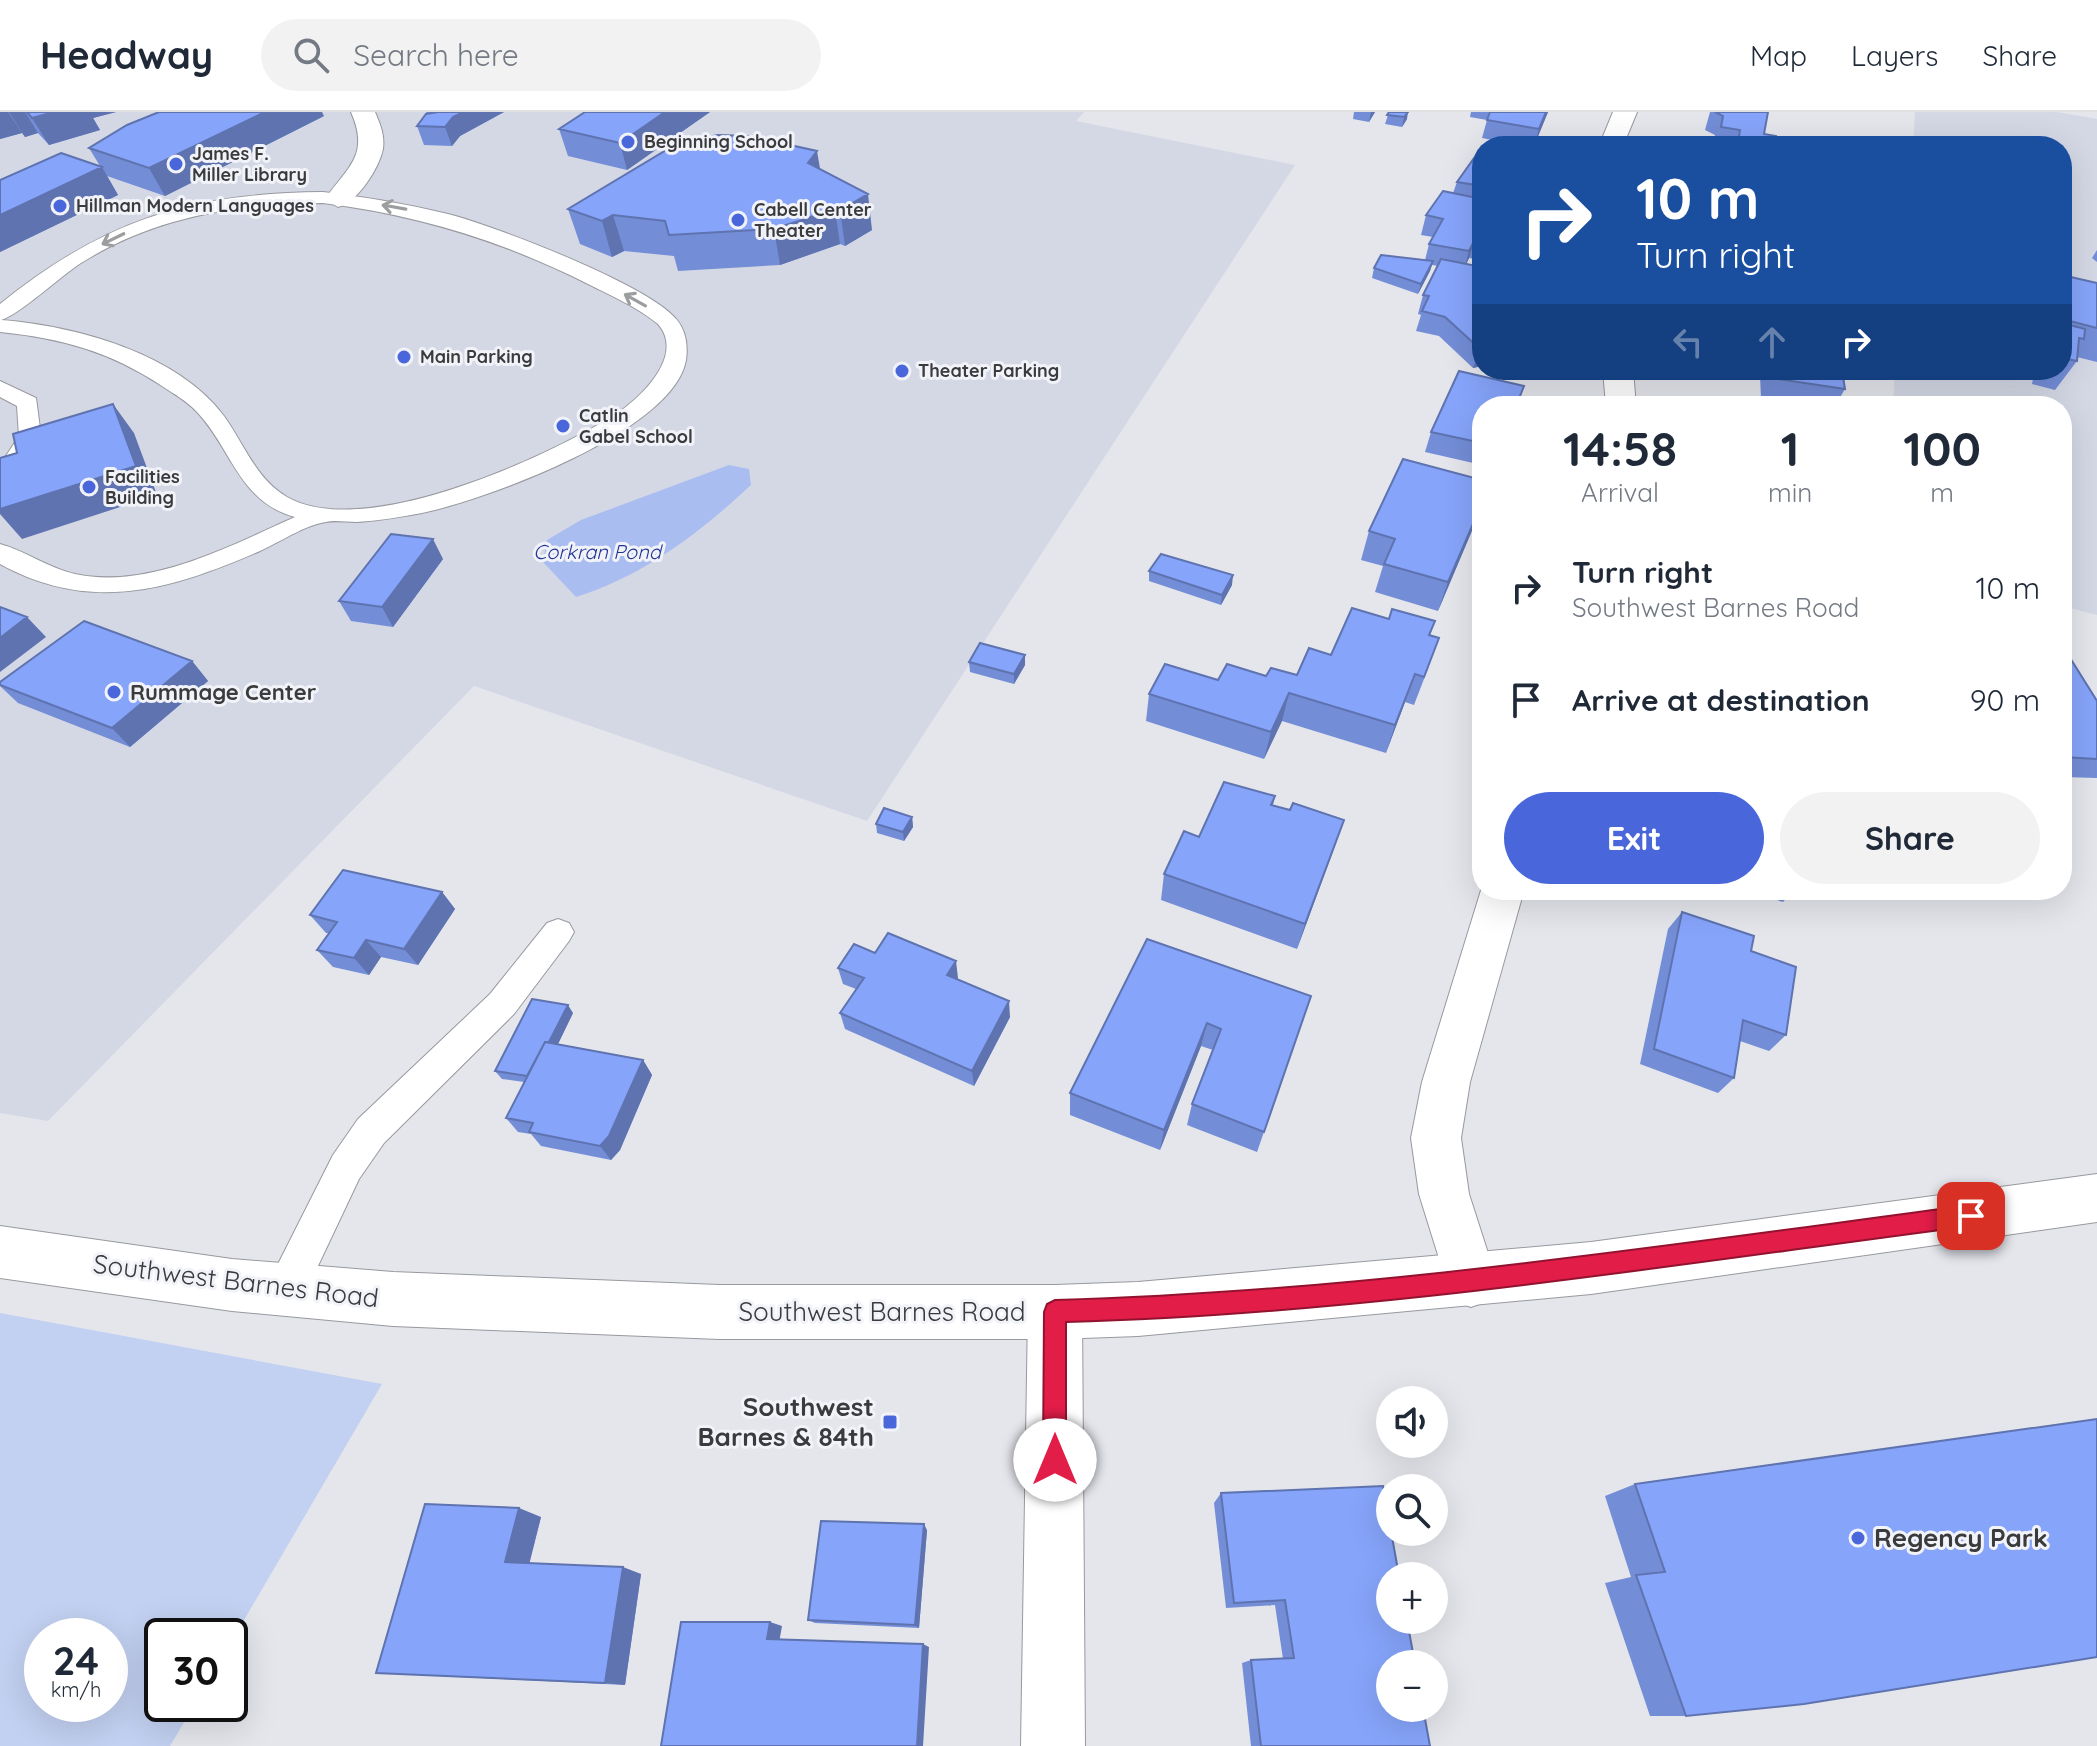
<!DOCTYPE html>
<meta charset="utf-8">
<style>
body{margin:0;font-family:Quicksand,sans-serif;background:#f2f2f3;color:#1f2937;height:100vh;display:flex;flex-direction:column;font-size:30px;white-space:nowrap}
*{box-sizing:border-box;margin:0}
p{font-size:26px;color:#747a83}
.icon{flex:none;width:44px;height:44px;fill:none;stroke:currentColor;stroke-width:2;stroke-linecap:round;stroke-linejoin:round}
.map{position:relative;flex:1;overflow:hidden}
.panel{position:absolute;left:1472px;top:284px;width:600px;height:504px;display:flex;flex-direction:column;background:#fff;border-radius:32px;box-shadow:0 8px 32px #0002}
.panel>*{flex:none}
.hud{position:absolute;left:1472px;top:24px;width:600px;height:244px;border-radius:32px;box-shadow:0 8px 32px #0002;background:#1a4fa0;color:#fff;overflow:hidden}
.controls{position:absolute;left:1376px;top:1274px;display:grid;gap:16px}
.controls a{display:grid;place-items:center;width:72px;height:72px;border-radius:50%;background:#fff;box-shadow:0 8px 32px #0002;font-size:40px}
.speed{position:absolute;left:24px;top:1506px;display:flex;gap:16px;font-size:40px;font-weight:700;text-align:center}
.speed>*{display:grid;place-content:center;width:104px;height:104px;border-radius:50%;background:#fff;box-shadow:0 8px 32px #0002;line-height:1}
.speed small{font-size:20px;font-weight:400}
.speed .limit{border:4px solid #111;border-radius:12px;background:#fff;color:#111}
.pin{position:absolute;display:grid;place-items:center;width:68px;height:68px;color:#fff;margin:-34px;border-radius:16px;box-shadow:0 4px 12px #0006}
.me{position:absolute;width:88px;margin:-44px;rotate:0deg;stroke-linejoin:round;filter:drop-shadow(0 0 6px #0008)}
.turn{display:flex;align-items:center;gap:28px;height:168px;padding:0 32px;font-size:36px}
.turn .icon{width:104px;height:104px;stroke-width:2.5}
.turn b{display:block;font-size:56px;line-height:68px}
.lanes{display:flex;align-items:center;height:76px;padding:0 32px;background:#0003;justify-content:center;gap:40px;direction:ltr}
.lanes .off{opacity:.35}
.eta{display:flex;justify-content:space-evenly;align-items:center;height:136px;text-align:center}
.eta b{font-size:48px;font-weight:700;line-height:56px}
.primary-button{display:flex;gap:16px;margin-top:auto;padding:16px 32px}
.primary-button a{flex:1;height:92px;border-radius:48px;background:#4967db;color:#fff;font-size:32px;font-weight:700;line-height:92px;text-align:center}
.primary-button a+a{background:#f2f2f3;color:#1f2937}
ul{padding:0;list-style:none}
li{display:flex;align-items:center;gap:24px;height:112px;padding:0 32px}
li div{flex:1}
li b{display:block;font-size:30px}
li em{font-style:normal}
header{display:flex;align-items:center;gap:48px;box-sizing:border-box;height:112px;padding:0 40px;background:#fff;border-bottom:2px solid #e0e1e3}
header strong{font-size:38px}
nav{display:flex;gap:44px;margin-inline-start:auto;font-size:28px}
.search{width:560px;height:72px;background:#f2f2f3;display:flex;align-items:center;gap:20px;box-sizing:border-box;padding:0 28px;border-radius:44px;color:#747a83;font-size:30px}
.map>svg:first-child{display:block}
</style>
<header>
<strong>Headway</strong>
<div class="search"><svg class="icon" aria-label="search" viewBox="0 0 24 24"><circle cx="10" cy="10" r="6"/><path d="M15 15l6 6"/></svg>Search here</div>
<nav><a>Map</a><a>Layers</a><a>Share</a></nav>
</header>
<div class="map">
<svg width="2097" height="1634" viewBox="0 0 2097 1634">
<rect width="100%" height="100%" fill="#e4e6ec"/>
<path fill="#d4d8e5" d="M0 0H1084L1076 9 1295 53 867 709 474 574 48 1009 0 1001Z
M1915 0H2057L2097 7V503L2062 494V294H1893L1895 258H2062V34H1913Z"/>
<path fill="#c2d0f1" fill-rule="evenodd" d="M0 1201 382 1272 230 1532V1524H162V1592H195L170 1634H0ZM42 1524H110V1592H42Z"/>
<path fill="#a9bdf1" d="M729 353 749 357 751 373C701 420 643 464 576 485L543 450 547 428 581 408Z"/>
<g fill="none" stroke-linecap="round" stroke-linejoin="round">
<defs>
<path id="service" d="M323 80C366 85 407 92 448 102 495 114 649 173 677 208 686 219 688 234 686 248 674 319 485 388 422 401 400 405 378 409 356 410 347 410 335 408 326 410 305 413 280 430 260 439 170 478 91 502 0 452V432C26 439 48 456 75 462 148 478 230 434 295 405 239 390 232 337 197 300 187 289 174 282 162 274 111 240 61 226 0 220V192C104 108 191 81 323 80ZM323 91C418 103 503 129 588 172 612 184 637 195 658 212 686 244 639 288 613 304 545 346 364 429 287 385 256 367 244 332 224 304 177 241 76 214 1 208 19 203 62 163 81 151 156 104 237 92 323 91Z
M0 269 36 286 41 324 8 376 0 378V353L19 324 17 294 0 285Z
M558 807 569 811 574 820 569 829 514 902 384 1031 359 1067 300 1192 286 1197 272 1192 267 1178 272 1164 333 1043 358 1007 490 882 547 811Z"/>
<path id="pedestrian" d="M351 0H375C380 12 385 23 383 37 379 56 358 90 338 95L325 87C348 55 370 43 351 0Z"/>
<path id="minor" d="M1613 0H1637L1623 34H1599Z
M1603 258H1633L1636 294H1606Z
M1482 775V778H1524L1470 970 1461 1026 1469 1082 1497 1169 1490 1188 1471 1195 1452 1188 1419 1082 1411 1026 1422 970Z
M1055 1173 1074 1181 1082 1200 1085 1634H1021L1028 1200 1036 1181Z"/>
<path id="primary" d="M2097 1062V1110L1591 1182 1138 1224 1055 1227H719L393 1214 232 1199 0 1166V1114L232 1147 393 1160 719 1173H1055L1138 1170 1591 1130Z"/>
</defs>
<use href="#service" stroke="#97999e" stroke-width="2"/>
<use href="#pedestrian" stroke="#97999e" stroke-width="2"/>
<use href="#minor" stroke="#97999e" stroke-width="2"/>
<use href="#primary" stroke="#97999e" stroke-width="2"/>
<use href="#service" fill="#fff" fill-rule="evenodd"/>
<use href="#pedestrian" fill="#fff" fill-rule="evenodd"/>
<use href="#minor" fill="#fff" fill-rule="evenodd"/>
<use href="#primary" fill="#fff" fill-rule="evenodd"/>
</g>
<path fill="#738dd7" d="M0 0H116L93 6 100 18 49 33 38 21 25 25 22 21 0 27Z
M426 0H504L460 24 452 34 424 33 417 14 427 2Z
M710 0 627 58 568 44 559 17Z
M1354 0H1375L1369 10 1353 7Z
M1389 0 1407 7 1402 15 1385 12Z
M1471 0H1548L1534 34H1523L1482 26 1487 8 1470 5Z
M1710 0H1768L1764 22 1774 34H1713L1715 23 1705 18Z
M324 4 165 84 107 64 118 83 0 140V68L100 54 89 36Z
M1482 42V142L1479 148 1469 146 1466 152 1482 254 1473 256 1439 224 1416 219 1421 203 1418 202 1423 183 1438 154 1432 153 1430 159 1418 182 1372 166 1374 156 1425 148 1429 132 1433 125 1421 123 1426 103 1453 81 1457 70 1479 47Z
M820 58 872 118 845 134 840 132 780 153 678 159 674 144 624 139 612 145 580 132 568 97Z
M2097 138V150L2092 146Z
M2062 163 2097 171V250L2077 245V249L2055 278 2032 272 2034 262 2019 258H2062Z
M1754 258H1842L1845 277 1835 294H1812L1761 286 1760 264 1755 263Z
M1482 294V353L1425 340 1431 320Z
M1482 368V395L1438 499 1375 480 1383 454 1361 448 1369 419Z
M443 447 393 515 351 509 339 489Z
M1149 459 1232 473 1221 493 1149 469Z
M1389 507 1435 509 1430 523 1429 554 1414 593 1405 590 1386 641 1282 609 1264 647 1146 609 1149 582 1218 568 1266 564 1297 563Z
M2062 533 2097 589V666L2062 665Z
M1025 543V553L1014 572 970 560 969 550Z
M192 549 208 569 130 635 18 591 0 574V570Z
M1275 684 1273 694 1290 698 1344 708 1297 837 1161 788 1164 762 1199 725Z
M912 705 913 715 904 729 877 721 876 712Z
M1746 778H1794L1783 790Z
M442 780 455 797 418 853 381 845 369 863 333 855 317 838 329 821H326L310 803Z
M1682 800 1751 839 1786 923 1769 939 1740 929 1734 966 1718 981 1640 952 1668 817Z
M1147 827 1311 884 1257 1040 1187 1013 1192 992 1213 938 1201 934 1160 1038 1070 1003V981Z
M875 841 958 866 957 867 1010 905 974 974 845 917 840 901 856 877 843 872 838 856Z
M573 901 558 932 643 948 652 963 620 1038 611 1048 541 1034 531 1022 518 1020 506 1006 524 970 502 967 495 959Z
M2097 1307 1686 1604H1650L1605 1471 1631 1465 1605 1384 1635 1372Z
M1221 1381 1430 1634H1251L1242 1551 1251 1548 1283 1547 1275 1493 1226 1496 1214 1391Z
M541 1405 529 1451 641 1462 625 1573 376 1561Z
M927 1418 919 1516 815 1511 808 1508Z"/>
<path fill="#5e73af" d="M0 0H8L22 21 0 27Z
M9 0H25L38 21 25 25Z
M54 0H116L93 6 100 18 49 33 32 6Z
M265 0H322L324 4 165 84 149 56Z
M463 0H504L460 24 452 34 445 15 453 5Z
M665 0H710L627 58 620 31Z
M1371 0H1375L1369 10Z
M1408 0 1407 7 1402 15 1404 5Z
M1546 0H1548L1534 34 1539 17Z
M817 39 823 74 808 51Z
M102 55 118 83 0 140V103Z
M868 82 872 118 845 134 840 98Z
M835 97 840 132 780 153 774 117Z
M613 103 624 139 612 145 602 109Z
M1475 127 1469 146 1464 158 1469 139Z
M1433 149 1430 159 1418 182 1421 172Z
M1482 236V254L1473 256 1480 237Z
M113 292 134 321 157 383 22 427 0 402V397Z
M1482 391V395L1438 499 1448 470Z
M433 427 443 447 393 515 382 495Z
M1233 463 1232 473 1221 493 1222 483Z
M27 505 46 525 0 560V526Z
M1025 543V553L1014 572V562Z
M192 549 208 569 130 635 112 616Z
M1415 562 1405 590 1386 641 1395 613Z
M1289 581 1282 609 1264 647 1271 620Z
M912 705 913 715 904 729 903 720Z
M1344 708 1335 734 1297 837 1305 812Z
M442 780 455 797 418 853 404 837Z
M366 828 381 845 369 863 354 846Z
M956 849 958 866 949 879 947 863Z
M1009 889 1010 905 974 974 972 959Z
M568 893 573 901 538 973 532 965Z
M1207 911 1201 934 1160 1038 1164 1018Z
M643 948 652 963 620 1038 611 1048 600 1034Z
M519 1396 541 1405 528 1457 505 1450Z
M924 1412 927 1418 919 1516 915 1513Z
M623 1455 641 1462 625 1573 605 1571Z
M770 1510 782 1514 779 1531 767 1527Z
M923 1532 929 1535 923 1634H917Z"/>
<path fill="#86a4fa" stroke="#5e73af" stroke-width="2" d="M27 0H54L32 6Z
M159 0H265L149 56 89 36 127 13Z
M438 0H463L453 5 445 15 417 14 426 2Z
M585 0H665L620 31 559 17Z
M1389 0H1408L1404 5 1387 3Z
M1490 0H1546L1539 17 1487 8Z
M1715 0H1768L1764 22 1776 24 1774 34H1757L1738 31 1740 18 1721 15 1723 4Z
M718 23 749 24 817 39 808 51 868 82 840 98 835 97 774 117 669 123 665 109 613 103 602 109 568 97 678 31Z
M61 41 102 55 0 103V68Z
M1482 42V74L1457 70 1474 46 1479 47Z
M1443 79 1482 87V128L1475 127 1469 139 1429 132 1443 107 1426 103Z
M1381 143 1433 149 1421 172 1374 156Z
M1441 147 1482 155V191L1480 196 1482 198V236L1480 237 1445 205 1422 199 1429 184 1423 183Z
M2062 163 2097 171V216L2062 207Z
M2062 211 2085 217 2084 227 2079 226 2077 249 2062 246Z
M1772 258H1842L1845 277 1772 266Z
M1459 259 1524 274 1516 294H1482V331L1431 320Z
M113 292 136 354 0 397V346L17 341 13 322Z
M1403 347 1482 368V391L1448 470 1384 452 1395 427 1369 419Z
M391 422 433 427 382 495 339 489Z
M1161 442 1233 463 1222 483 1149 459Z
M0 495 27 505 0 526Z
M1352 496 1389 507 1392 497 1435 509 1429 523 1439 526 1424 565 1415 562 1395 613 1289 581 1271 620 1149 582 1165 552 1218 568 1227 552 1266 564 1271 556 1297 563 1309 536 1331 543Z
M84 509 192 549 112 616 0 573V570Z
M980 531 1025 543 1014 562 969 550Z
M2062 533 2097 589V647L2062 645Z
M1224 670 1275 684 1271 693 1290 698 1293 691 1344 708 1305 812 1164 762 1184 719 1199 725Z
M884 696 912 705 903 720 876 712Z
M343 758 442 780 404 837 366 828 354 846 317 838 337 810 310 803Z
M1682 800 1754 824 1751 839 1796 855 1786 923 1743 908 1734 966 1654 937Z
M888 821 956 849 947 863 1009 889 972 959 840 901 864 866 838 856 854 832 875 841Z
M1147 827 1311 884 1264 1020 1192 992 1221 917 1207 911 1164 1018 1070 981Z
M532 887 568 893 549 930H545L527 964 495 959Z
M545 930 643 948 609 1024 600 1034 529 1020 533 1011 506 1006Z
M2097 1307V1545L1804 1592 1686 1604 1636 1463 1665 1460 1635 1372Z
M1383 1374 1399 1464H1390V1508H1407L1415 1552H1390V1596H1423L1430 1634H1261L1251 1548 1294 1546 1285 1488 1234 1491 1221 1381Z
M425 1392 519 1396 505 1450 623 1455 605 1571 376 1561Z
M821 1409 924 1412 915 1513 808 1508Z
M681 1510H770L767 1527 923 1532 917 1634H661Z"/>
<defs><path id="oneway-shaft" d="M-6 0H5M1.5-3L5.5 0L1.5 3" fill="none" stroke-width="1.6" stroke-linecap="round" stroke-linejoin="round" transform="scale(2)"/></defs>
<g stroke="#9c9d9e">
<use href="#oneway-shaft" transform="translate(394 95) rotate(-170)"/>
<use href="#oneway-shaft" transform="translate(113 127) rotate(154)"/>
<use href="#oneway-shaft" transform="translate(635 188) rotate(-151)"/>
</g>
<path fill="#e11d48" stroke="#92132f" stroke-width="2" d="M1971 1093 1978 1096 1981 1104 1978 1111 1971 1114C1670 1153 1369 1202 1066 1210V1348L1063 1356 1055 1360 1046 1356 1043 1348 1044 1200 1047 1192 1055 1188C1362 1180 1667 1133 1971 1093Z"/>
<g fill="#4967db" stroke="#f1f3f9" stroke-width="3">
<circle cx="628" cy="30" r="8"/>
<circle cx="176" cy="52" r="8"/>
<circle cx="60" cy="94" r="8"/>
<circle cx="738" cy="108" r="8"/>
<circle cx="404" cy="245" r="8"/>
<circle cx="902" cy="259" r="8"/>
<circle cx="563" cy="314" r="8"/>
<circle cx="89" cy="375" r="8"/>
<circle cx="114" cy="580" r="8"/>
<rect x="882" y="1302" width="16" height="16" rx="4"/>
<circle cx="1858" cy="1426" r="8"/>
</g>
<g text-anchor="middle" stroke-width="6" stroke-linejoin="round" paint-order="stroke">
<g font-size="18" font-weight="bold" fill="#3a3b3d" stroke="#f1f3f9" text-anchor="start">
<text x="644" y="36">Beginning School</text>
<text x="192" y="48">James F.<tspan x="192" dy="21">Miller Library</tspan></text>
<text x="76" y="100">Hillman Modern Languages</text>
<text x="754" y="104">Cabell Center<tspan x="754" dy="21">Theater</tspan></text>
<text x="420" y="251">Main Parking</text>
<text x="918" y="265">Theater Parking</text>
<text x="579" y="310">Catlin<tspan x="579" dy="21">Gabel School</tspan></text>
<text x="105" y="371">Facilities<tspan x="105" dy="21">Building</tspan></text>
</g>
<g font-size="20" font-style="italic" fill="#233798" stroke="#f1f3f9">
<text x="597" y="447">Corkran Pond</text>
</g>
<g font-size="22" font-weight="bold" fill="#3a3b3d" stroke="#f1f3f9" text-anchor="start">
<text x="130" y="588">Rummage Center</text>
</g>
<g font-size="26" fill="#3a3b3d" stroke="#f1f3f9">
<text transform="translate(236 1169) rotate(7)" y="9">Southwest Barnes Road</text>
<text x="882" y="1209">Southwest Barnes Road</text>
</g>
<g font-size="26" font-weight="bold" fill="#3a3b3d" stroke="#f1f3f9" text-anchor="end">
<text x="874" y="1304">Southwest<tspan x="874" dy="30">Barnes &amp; 84th</tspan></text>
<text x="1874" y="1435" text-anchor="start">Regency Park</text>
</g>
</g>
</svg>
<div class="controls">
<a><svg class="icon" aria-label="sound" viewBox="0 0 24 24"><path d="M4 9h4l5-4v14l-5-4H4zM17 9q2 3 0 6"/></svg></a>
<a><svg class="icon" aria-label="search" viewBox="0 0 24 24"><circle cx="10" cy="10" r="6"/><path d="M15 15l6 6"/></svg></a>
<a>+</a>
<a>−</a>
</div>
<div class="speed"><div>24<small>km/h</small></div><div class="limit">30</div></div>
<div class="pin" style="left:1971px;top:1104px;background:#d93025"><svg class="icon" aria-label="arrive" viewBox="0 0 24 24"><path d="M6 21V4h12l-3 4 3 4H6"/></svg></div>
<svg class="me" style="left:1055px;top:1348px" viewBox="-20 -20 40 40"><circle r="19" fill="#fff"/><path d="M0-13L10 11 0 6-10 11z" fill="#e11d48"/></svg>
<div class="hud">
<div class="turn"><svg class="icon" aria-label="right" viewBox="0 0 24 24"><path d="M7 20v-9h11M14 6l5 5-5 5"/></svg><div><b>10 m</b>Turn right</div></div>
<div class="lanes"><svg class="icon off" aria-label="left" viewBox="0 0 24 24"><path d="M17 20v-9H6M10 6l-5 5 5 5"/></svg><svg class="icon off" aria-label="ahead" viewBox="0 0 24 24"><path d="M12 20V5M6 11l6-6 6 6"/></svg><svg class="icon" aria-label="right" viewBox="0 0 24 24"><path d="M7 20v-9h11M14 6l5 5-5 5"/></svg></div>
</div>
<section class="panel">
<div class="eta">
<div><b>14:58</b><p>Arrival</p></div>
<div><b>1</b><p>min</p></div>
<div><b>100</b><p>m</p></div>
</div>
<ul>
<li><svg class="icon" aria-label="right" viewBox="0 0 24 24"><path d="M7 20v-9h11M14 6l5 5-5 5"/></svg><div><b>Turn right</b><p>Southwest Barnes Road</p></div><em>10 m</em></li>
<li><svg class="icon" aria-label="arrive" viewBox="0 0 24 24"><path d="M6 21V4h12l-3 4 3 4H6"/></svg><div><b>Arrive at destination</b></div><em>90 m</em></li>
</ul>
<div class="primary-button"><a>Exit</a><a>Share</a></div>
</section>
</div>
